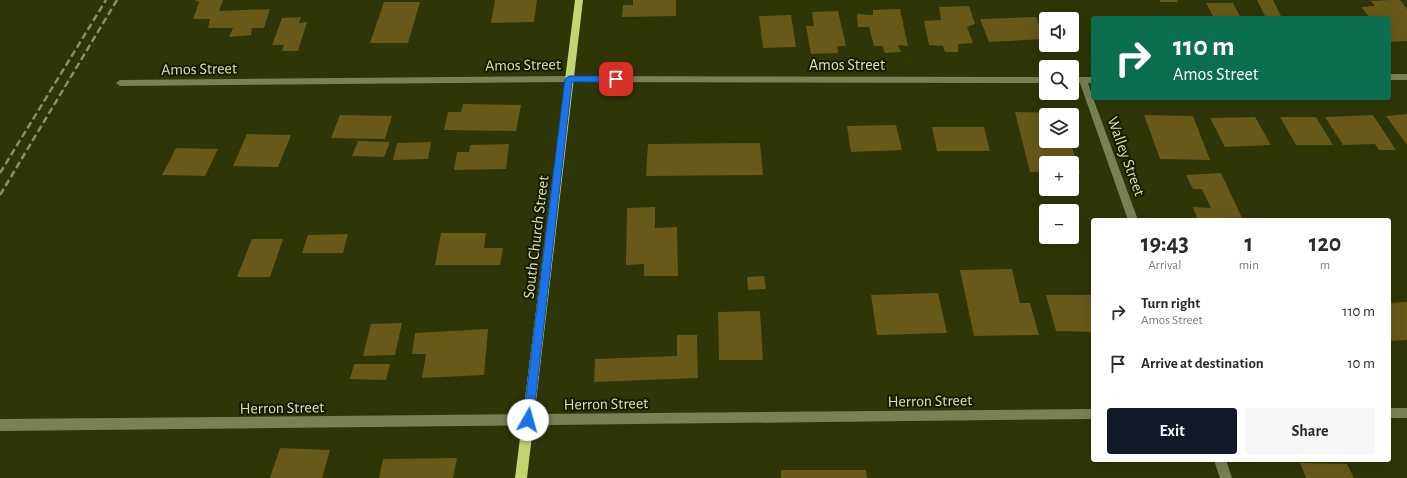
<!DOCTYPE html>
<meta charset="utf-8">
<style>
body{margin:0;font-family:"Alegreya Sans",sans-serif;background:#f7f7f7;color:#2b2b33;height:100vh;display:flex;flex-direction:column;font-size:15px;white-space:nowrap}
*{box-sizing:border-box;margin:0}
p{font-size:13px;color:#7c7c81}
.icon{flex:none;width:22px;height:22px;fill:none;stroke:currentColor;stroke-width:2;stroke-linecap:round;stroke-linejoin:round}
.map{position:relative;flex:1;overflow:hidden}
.side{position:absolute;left:1091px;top:218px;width:300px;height:244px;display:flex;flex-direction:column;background:#fff;border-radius:4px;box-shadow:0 4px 16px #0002}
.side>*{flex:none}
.guide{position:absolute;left:1091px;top:16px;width:300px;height:84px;border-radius:4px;box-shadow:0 4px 16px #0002;background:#0b6e4f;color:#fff;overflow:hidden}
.controls{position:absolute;left:1039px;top:12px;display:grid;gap:8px}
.controls a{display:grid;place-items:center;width:40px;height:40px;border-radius:4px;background:#fff;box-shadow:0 4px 16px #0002;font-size:20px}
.pin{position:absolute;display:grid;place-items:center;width:34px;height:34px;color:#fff;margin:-17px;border-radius:8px;box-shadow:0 2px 6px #0006}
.me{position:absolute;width:44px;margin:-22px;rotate:7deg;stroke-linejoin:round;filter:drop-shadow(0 0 3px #0008)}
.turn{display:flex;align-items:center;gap:14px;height:84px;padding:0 16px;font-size:18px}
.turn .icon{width:52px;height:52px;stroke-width:2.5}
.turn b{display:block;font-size:28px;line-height:34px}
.eta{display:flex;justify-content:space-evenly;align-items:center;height:68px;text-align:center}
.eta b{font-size:24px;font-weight:600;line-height:28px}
.cta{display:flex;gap:8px;margin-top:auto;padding:8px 16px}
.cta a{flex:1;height:46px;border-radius:4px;background:#111827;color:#fff;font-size:16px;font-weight:600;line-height:46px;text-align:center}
.cta a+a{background:#f7f7f7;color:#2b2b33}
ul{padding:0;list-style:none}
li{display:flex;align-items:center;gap:12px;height:52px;padding:0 16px}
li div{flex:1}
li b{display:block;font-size:15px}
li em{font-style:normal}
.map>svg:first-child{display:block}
</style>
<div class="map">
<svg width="1407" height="478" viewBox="0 0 1407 478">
<rect width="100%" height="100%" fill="#2e3506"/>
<path fill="#675918" d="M195 0H223L219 11 270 9 264 28H252L251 35 229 37 233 28H208L210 19H193L199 2Z
M495 0H537L534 22 491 23Z
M633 0H676V16L622 17 623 5H633Z
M1159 0H1177L1178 2H1161Z
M1257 0H1273L1281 16H1265Z
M1390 0H1400L1407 9V41L1389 42V18H1370L1361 7 1375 6 1371 1Z
M384 2H420L408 43H370Z
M1206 3H1233L1240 16H1251L1252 18H1214Z
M969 6 975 24 967 27 973 43 958 44V52H945L943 46 929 45 924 21 941 20 939 7Z
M900 9 908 46 898 45 901 52 885 53 882 46H874L869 27H858L857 14 873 15V10Z
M838 11 846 46H837L838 53 811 54 806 26H814L812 12Z
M791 15 796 47 763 48 759 16Z
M1164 16 1165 18H1139V17Z
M301 17 299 23 307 22 298 51H282L284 45H272L282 18Z
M1036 17 1045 39 989 42 980 19Z
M463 104 521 105 516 131 444 130 448 112H461Z
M1015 112 1062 113V115H1046V141H1070L1080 173H1072V163H1046V172H1030Z
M1407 114V145L1386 116Z
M340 115 392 116 385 139 331 138Z
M1144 115 1193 116 1210 160 1160 159Z
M1373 115 1396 150H1379L1375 144 1343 145 1325 117Z
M1255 117 1271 145 1225 147 1210 118Z
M1280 117H1316L1333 145H1296Z
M896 125 902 150 851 152 847 126Z
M932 127H984L990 151H937Z
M247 134 291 135 278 167 233 166Z
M358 141 390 142 384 157 352 156Z
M431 142 428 159 393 160 397 143Z
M760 143 763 175 646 176 648 144Z
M509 144 506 169 454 170 457 152H469L470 145Z
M176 148 218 149 205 176 162 175Z
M1221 173 1242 218H1197L1193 207 1211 208 1202 189H1193L1186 175Z
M655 207V228L677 227 678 276H644V264L626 265 627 208Z
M441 233H486L484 248H503L500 265H435Z
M348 234 343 253H302L308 235Z
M252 239H283L270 277H237Z
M1012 269 1020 303H1030L1039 335 974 336 960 270Z
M764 276 766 289 748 290 747 277Z
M938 293 947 333 877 335 871 295Z
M1046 295H1093V332L1056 331Z
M1407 302V340L1389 341V303Z
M760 311 763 360H719L718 312Z
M402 323 395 355 363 356 371 324Z
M488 329 484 375 422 378 426 354H412L415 333Z
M677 335H697L698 378 594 382 595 359 677 356Z
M354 364H390L386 380 350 379Z
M280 448 330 450 322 478H270Z
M457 458 453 478H379L383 459Z
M1300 463 1347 464 1354 478H1306Z
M781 470H866L867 478H781Z"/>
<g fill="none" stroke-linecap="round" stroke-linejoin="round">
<path fill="#7a8255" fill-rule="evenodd" d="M1389 74H1407V80H1389Z
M569 76 1046 77V83L569 82 120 86 116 83 120 80Z
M1072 77H1093V83H1088L1093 98 1138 220H1128L1080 83H1072Z
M1389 408H1407V418H1389Z
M1093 409V419L0 431V419Z
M1214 460H1226L1232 478H1220Z"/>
<path fill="#c3d473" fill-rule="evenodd" d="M575 0H583L527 478H515Z"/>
<path stroke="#889064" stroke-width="2.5" stroke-dasharray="7 3.5" stroke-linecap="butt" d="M0 173 106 0
M0 195 117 0"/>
</g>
<path fill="#1a73e8" stroke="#114b97" d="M569 76H616L620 79 616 82H572L533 420 532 424 528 425 524 424 523 420 565 79Z"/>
<g text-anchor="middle" stroke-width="4" stroke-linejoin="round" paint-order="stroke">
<g font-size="16" fill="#d7e0b7" stroke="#171b00">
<text transform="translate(523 64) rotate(-1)" y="6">Amos Street</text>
<text x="847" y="70">Amos Street</text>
<text transform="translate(199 68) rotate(-1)" y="6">Amos Street</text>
<text transform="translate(1127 156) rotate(70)" y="6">Walley Street</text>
<text transform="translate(535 237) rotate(-83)" y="6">South Church Street</text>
<text transform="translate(930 400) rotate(-1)" y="6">Herron Street</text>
<text transform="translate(606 403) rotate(-1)" y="6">Herron Street</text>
<text transform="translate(282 407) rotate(-1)" y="6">Herron Street</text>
</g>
</g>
</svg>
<div class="controls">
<a><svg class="icon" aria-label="sound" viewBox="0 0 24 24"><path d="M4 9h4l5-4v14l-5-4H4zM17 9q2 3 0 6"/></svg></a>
<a><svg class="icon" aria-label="search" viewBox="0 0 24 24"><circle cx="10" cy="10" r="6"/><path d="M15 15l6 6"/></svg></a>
<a><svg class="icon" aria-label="layers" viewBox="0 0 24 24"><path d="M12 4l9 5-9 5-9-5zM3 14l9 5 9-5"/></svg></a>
<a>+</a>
<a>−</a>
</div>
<div class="pin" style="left:616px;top:79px;background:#d93025"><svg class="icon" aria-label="arrive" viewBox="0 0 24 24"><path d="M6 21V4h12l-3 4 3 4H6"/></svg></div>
<svg class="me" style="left:528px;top:420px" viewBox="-20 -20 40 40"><circle r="19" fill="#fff"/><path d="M0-13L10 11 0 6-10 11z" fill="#1a73e8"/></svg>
<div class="guide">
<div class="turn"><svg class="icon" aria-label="right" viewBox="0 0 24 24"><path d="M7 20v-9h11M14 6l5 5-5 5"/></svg><div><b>110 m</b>Amos Street</div></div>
</div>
<section class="side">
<div class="eta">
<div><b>19:43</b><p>Arrival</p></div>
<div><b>1</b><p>min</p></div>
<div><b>120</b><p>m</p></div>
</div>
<ul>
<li><svg class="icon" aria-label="right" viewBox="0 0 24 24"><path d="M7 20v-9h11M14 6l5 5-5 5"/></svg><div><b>Turn right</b><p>Amos Street</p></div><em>110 m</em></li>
<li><svg class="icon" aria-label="arrive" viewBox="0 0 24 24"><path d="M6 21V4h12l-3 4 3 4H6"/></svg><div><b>Arrive at destination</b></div><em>10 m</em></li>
</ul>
<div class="cta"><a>Exit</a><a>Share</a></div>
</section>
</div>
